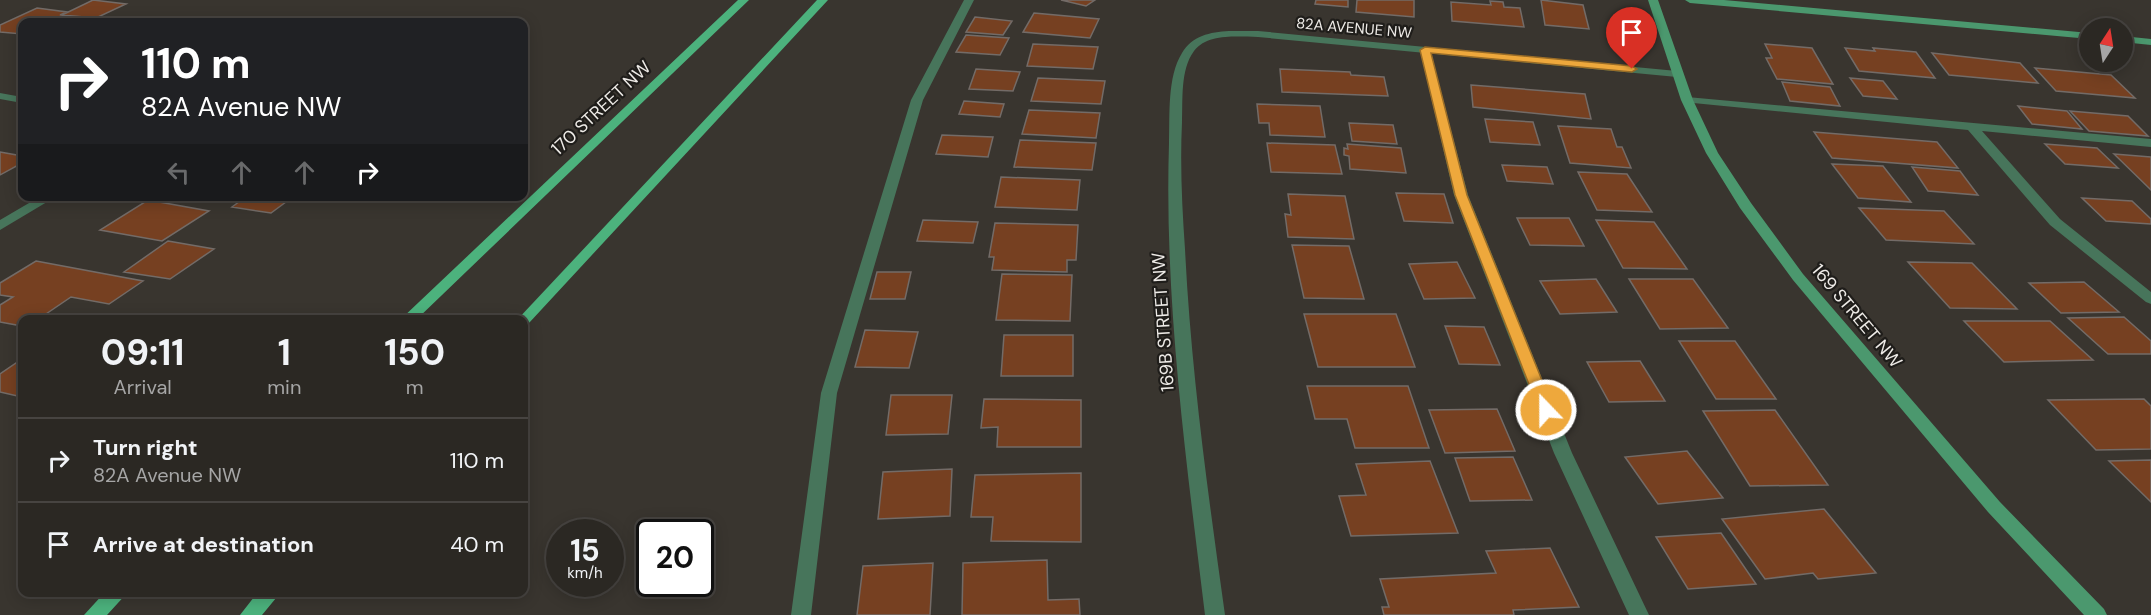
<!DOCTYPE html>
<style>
body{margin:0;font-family:"DM Sans",sans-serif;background:#33302b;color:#f1f3f6;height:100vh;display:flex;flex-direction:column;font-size:22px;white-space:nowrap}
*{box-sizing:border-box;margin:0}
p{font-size:20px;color:#a6a6a6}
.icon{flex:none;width:33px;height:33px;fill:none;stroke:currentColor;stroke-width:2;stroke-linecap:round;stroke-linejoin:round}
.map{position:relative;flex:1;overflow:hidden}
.side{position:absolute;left:18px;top:315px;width:510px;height:282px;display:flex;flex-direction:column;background:#2b2823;border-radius:12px;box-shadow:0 3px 15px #0003,0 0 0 2px #474441}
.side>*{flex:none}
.guide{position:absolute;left:18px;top:18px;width:510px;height:183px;border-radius:12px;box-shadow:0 3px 15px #0003,0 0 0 2px #474441;background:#202124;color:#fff;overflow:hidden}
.needle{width:39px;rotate:12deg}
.tools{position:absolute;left:2079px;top:18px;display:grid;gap:12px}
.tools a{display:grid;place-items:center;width:54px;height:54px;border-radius:50%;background:#2b2823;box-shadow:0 3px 15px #0003,0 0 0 2px #474441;font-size:30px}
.speed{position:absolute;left:546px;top:519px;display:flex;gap:12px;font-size:30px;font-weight:700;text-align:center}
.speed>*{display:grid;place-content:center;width:78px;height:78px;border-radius:50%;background:#2b2823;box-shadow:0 3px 15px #0003,0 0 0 2px #474441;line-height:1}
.speed small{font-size:15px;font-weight:400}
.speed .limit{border:3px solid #111;border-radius:9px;background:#fff;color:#111}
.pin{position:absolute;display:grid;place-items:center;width:51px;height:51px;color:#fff;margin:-62px -26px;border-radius:50% 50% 50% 0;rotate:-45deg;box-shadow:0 0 6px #0007}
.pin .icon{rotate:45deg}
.me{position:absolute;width:66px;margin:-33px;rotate:338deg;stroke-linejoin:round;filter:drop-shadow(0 0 4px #0008)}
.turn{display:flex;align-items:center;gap:21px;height:126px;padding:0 24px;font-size:27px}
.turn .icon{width:78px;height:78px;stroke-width:2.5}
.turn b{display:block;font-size:42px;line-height:51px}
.lanes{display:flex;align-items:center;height:57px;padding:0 24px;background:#0003;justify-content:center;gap:30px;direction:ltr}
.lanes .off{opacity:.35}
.eta{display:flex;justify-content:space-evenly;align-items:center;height:102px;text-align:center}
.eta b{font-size:36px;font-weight:700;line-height:42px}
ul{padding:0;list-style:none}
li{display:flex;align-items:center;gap:18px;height:84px;padding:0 24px;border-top:2px solid #474441}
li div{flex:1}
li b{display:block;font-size:22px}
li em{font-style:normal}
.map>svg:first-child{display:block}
</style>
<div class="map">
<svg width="2151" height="615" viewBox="0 0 2151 615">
<rect width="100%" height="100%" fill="#39352f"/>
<path fill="#764021" stroke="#736b67" stroke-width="1.5" d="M93 0 126 4 96 18 62 15Z
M1061 0H1095L1086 6Z
M1316 0H1348V7L1315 4Z
M1357 0H1414V17L1356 12Z
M1541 0 1583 5 1589 29 1545 25Z
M1490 1 1503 2 1504 7 1520 8 1524 27 1452 21 1451 2 1491 5Z
M37 8 67 12 60 15 83 17 72 22H22V34L0 32V25Z
M1034 13 1099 19 1090 38 1023 32Z
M975 17 1012 21 1003 35 966 32Z
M966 35 1009 38 1000 55 956 52Z
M1033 44 1098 47 1093 69 1027 66Z
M1765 44 1812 48 1833 84 1777 79 1766 58H1772Z
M1845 48 1875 51 1873 48 1916 52 1935 78 1859 71Z
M1932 53 2020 63 2038 83 1949 75Z
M2035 68 2111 75 2135 98 2056 91Z
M976 69 1020 72 1013 91 969 89Z
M1280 69 1350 72 1351 75 1384 77 1388 96 1282 92Z
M1038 78 1105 81 1101 104 1031 101Z
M1850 78 1883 81 1897 99 1863 96Z
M1782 82 1830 87 1840 106 1790 101Z
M1471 85 1585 94 1591 119 1473 107Z
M964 101 1004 104 1000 117 959 114Z
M1257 104 1320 106 1325 137 1270 135 1269 123H1259Z
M2018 106 2067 111 2082 129 2032 124Z
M1029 110 1100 113 1096 138 1022 134Z
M2070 111 2128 116 2148 136 2089 131Z
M1485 119 1533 122 1540 145 1490 142Z
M1349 123 1393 125 1397 144 1352 141Z
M1558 126 1611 129 1617 147H1622L1631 168 1570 163Z
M1814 132 1937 142 1958 168 1832 158Z
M942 135 993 137 988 157 936 154Z
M1020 140 1096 143 1092 170 1014 167Z
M1267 143 1335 145 1342 174 1271 172Z
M1347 144 1401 148 1406 173 1350 169 1349 156 1344 155V148L1348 149Z
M2045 144 2097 148 2118 168 2065 164Z
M0 152 22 156V163L0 175Z
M2114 154 2151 157V190Z
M1832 164 1883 166 1911 202 1858 198Z
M1502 165 1547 167 1553 184 1507 181Z
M1912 167 1960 171 1978 195 1928 191Z
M1578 172 1627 174 1652 212 1597 210Z
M1001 177 1080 180 1077 210 995 207Z
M1396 193 1444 194 1453 223 1404 221Z
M1288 194 1345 196 1354 239 1288 237 1285 214 1291 215Z
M247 196H294L271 213 232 207Z
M2082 198 2132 201 2151 219V224L2106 221Z
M148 200 209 211 162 241 100 230Z
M1859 208 1944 211 1974 244 1886 240Z
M1517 218H1569L1584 246 1530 245Z
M923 220 978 222 973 243 917 241Z
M1596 220 1654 222 1687 269 1623 268Z
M995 223 1078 225 1076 260H1067V272L992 270 994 257H989Z
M168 241 214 249 170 279 124 272Z
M1292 245 1349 246 1364 299 1304 298Z
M36 261 143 281 109 304 71 297 37 320H22V326L0 322V305L13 297 0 295V283Z
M1457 262 1475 298 1424 299 1409 264Z
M1908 262 1972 263 2017 309 1950 308Z
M877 272H911L905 299H870Z
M1002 274 1072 275 1070 321 996 320Z
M1596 279 1617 312 1560 314 1540 281Z
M1629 279H1693L1728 328 1660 329Z
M2084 282 2119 312 2061 313 2029 283Z
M1304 314H1396L1415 367H1318Z
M2124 317 2151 341V354H2108L2068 318Z
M1964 321H2050L2093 360 2004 362Z
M1445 326 1484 327 1500 365 1459 364Z
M865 330 918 332 909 368 855 367Z
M1004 335H1073V376H1001Z
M1679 341H1735L1776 399H1716Z
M22 359V397L0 392V374Z
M1640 361 1665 401 1609 402 1587 362Z
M1307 386H1408L1429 448H1355L1347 419H1315Z
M891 395H952L948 434 886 435Z
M984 399 1081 400V447H997L998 427 981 428Z
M2144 399 2151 406V449L2096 450 2048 400Z
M1497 409 1515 451 1445 453 1429 410Z
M1775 410 1828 485 1750 486 1703 411Z
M1687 451 1723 498 1658 504 1625 457Z
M1513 457 1532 500 1470 501 1455 458Z
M2151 460V502L2109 461Z
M1430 461 1458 533 1351 536 1339 496 1366 495 1356 464Z
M952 469 950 516 878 519 883 472Z
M1081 473V542L991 541 993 517H971L975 475Z
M1824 509 1876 573 1818 579 1813 573 1765 579 1722 519Z
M1721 533 1756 584 1688 589 1656 537Z
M1550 548 1579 607 1513 610 1514 615H1384L1382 607H1389L1380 579 1496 573 1486 551Z
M1047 560 1048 600 1079 599 1080 615H962L963 563Z
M933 563 930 615H857L863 566Z"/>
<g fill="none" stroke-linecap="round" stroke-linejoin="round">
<path fill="#47755b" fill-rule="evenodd" d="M964 0H974L923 100 837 393 811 615H791L821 393 911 100Z
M1425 47 1430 50 1468 195 1572 453 1649 615H1629L1554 453 1454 195 1420 50Z
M1687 97 2151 139V147L1982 131 2060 219 2151 292V304L2146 302 2050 225 1968 130 1683 102V98Z"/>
<path fill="#47755b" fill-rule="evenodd" d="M1229 31H1258L1677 71 1683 74 1677 77 1258 37C1238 37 1208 33 1194 51 1180 70 1183 100 1182 122 1180 164 1182 207 1185 249 1191 372 1208 493 1225 615H1205C1186 459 1164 300 1169 143 1170 115 1167 77 1182 53 1192 36 1210 32 1229 31Z
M0 93 22 97V103L0 99Z
M41 196H57L0 230V220Z"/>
<path fill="#4b986e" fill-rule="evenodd" d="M1648 0H1658L1693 100 1718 153 1751 203 1803 274 2000 502 2104 609 2107 615H2084L1988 512 1793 280 1740 208 1706 153 1681 100Z
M1685 0H1724L2090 33V39L1690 3Z
M2122 36 2151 39V45L2122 42Z"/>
<path fill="#4cb27d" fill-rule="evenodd" d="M738 0H749L416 320H400Z
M817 0H828L529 323 524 325V320H517Z
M105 592H128L107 615H84Z
M258 592H281L262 615H240Z"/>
</g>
<path fill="#eea83c" stroke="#9b6d27" stroke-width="1.5" d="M1425 47 1632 66 1637 69 1632 72 1431 53 1467 195 1554 410 1552 413 1546 415 1539 410 1455 195 1420 50Z"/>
<g text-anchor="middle" stroke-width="4.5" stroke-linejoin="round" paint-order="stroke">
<g font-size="15" fill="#eeebe7" stroke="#1f1d1a">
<text transform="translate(1354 28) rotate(5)" y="5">82A AVENUE NW</text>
</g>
<g font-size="18" fill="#eeebe7" stroke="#1f1d1a">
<text transform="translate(601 108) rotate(-43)" y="6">170 STREET NW</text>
<text transform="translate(1857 316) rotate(50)" y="6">169 STREET NW</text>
<text transform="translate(1163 322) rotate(-94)" y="6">169B STREET NW</text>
</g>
</g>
</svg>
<div class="tools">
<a><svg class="needle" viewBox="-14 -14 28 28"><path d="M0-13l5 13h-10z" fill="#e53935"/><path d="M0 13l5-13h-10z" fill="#a6a6a6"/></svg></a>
</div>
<div class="speed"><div>15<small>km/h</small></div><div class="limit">20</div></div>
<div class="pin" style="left:1632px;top:69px;background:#d93025"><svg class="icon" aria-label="arrive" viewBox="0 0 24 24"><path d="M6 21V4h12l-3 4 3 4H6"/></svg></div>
<svg class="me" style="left:1546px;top:410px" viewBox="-20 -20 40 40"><circle r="17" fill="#eea83c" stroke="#fff" stroke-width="3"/><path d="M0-11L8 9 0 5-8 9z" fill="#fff"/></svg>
<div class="guide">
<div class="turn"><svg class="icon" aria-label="right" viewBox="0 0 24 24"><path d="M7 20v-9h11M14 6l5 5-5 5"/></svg><div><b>110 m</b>82A Avenue NW</div></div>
<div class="lanes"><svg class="icon off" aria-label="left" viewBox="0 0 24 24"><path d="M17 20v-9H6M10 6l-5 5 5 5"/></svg><svg class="icon off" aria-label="ahead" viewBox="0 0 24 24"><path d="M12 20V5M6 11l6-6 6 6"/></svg><svg class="icon off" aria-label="ahead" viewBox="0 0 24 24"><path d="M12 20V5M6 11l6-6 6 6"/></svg><svg class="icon" aria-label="right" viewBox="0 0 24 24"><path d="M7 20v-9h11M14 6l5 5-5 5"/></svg></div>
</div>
<section class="side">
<div class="eta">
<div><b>09:11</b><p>Arrival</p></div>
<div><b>1</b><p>min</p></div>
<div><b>150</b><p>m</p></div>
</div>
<ul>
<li><svg class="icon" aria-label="right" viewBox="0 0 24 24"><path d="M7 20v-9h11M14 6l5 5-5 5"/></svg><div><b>Turn right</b><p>82A Avenue NW</p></div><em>110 m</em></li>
<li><svg class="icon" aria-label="arrive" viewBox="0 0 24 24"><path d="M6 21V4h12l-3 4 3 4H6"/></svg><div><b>Arrive at destination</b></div><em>40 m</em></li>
</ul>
</section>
</div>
